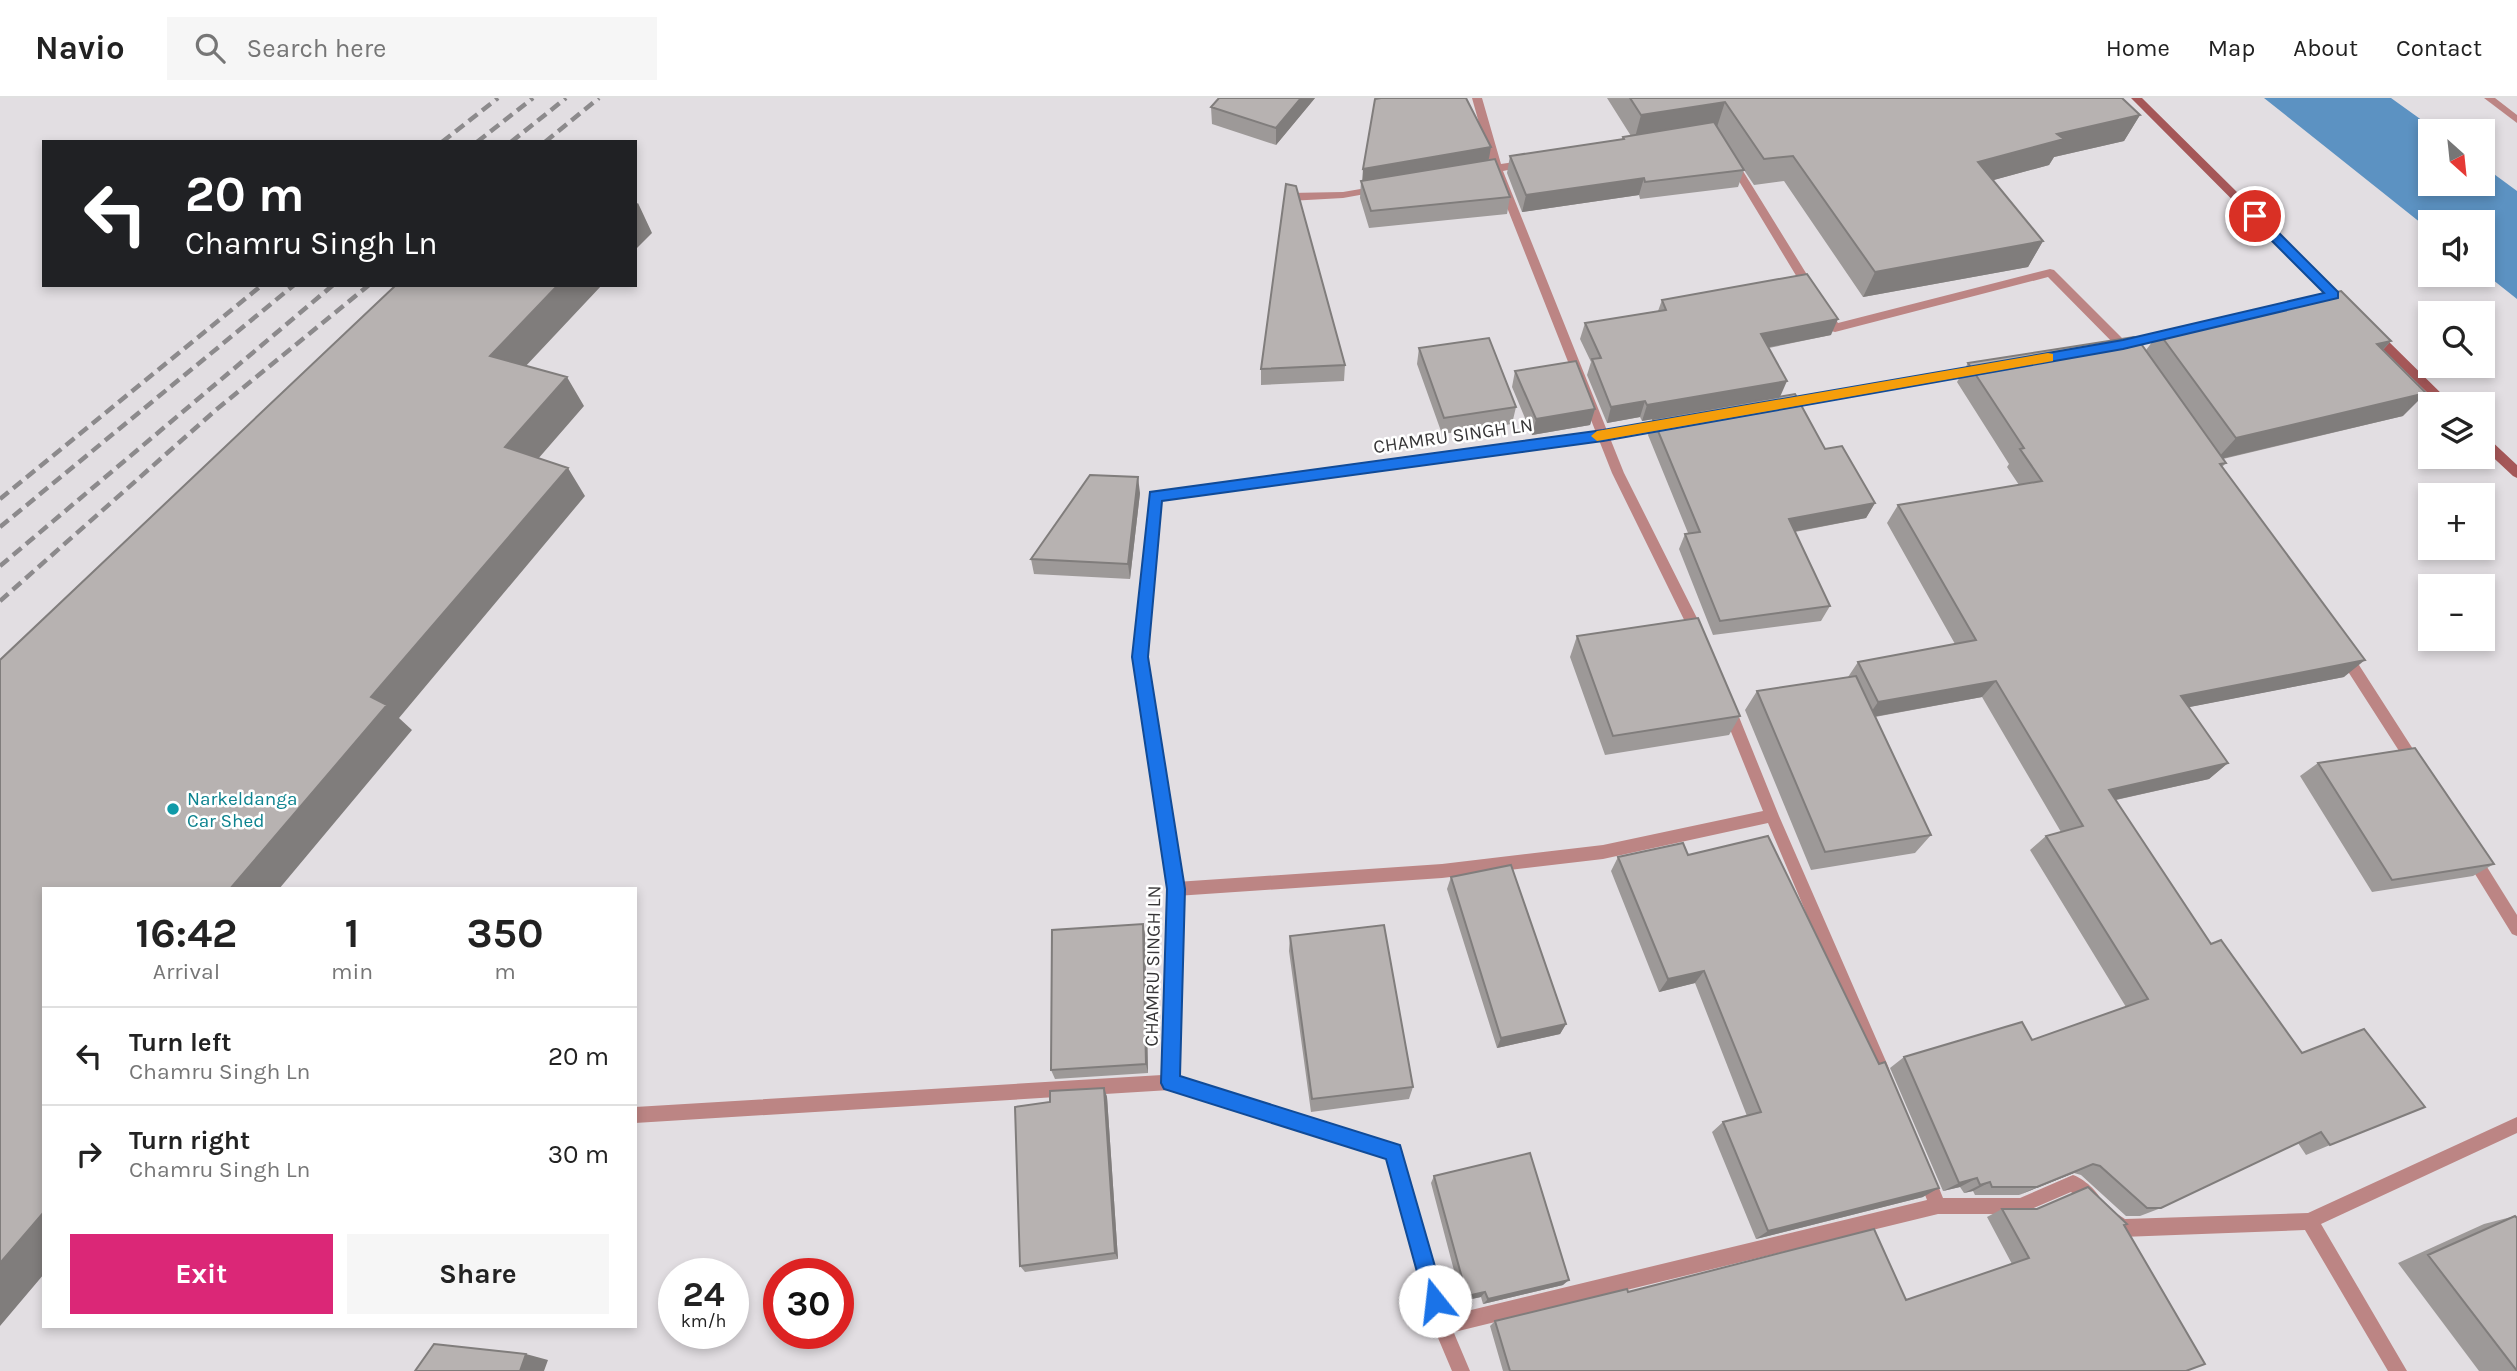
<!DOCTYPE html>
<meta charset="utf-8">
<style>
body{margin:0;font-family:Karla,sans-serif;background:#f6f6f6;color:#222;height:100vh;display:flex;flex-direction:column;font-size:26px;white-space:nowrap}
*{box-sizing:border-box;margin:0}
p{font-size:23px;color:#767676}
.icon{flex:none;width:38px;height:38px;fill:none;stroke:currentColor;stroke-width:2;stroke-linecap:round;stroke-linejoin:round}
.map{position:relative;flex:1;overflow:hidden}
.details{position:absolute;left:42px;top:789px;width:595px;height:441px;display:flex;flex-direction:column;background:#fff;border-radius:0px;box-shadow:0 4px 10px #0003}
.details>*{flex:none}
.guide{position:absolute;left:42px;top:42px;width:595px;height:147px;border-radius:0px;box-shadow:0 4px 10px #0003;background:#202124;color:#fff;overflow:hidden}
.needle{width:46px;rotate:153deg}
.controls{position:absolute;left:2418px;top:21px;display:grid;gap:14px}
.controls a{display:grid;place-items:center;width:77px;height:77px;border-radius:0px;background:#fff;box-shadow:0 4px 10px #0003;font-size:35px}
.speed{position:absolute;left:658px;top:1160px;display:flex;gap:14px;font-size:35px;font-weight:700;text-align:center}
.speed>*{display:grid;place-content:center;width:91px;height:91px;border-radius:50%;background:#fff;box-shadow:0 4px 10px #0003;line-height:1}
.speed small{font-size:18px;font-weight:400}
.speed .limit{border:10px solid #d22;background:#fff;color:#111}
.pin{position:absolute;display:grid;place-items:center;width:60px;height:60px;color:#fff;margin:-30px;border:4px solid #fff;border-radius:50%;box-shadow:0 2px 7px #0007}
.me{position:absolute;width:77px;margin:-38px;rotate:344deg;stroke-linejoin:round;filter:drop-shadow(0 0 5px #0008)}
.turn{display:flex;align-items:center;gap:24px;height:147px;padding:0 28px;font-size:32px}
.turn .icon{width:91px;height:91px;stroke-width:2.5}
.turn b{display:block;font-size:49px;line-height:60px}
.eta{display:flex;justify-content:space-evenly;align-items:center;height:119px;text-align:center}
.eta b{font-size:42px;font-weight:700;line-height:49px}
.cta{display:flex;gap:14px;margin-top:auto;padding:14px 28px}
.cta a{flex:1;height:80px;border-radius:0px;background:#db2777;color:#fff;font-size:28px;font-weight:700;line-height:80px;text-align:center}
.cta a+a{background:#f6f6f6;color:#222}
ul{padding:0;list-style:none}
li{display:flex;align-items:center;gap:21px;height:98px;padding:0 28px;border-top:2px solid #e0e0e0}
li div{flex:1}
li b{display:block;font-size:26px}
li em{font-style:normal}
header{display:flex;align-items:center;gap:42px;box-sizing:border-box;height:98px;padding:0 35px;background:#fff;border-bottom:2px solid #e0e0e0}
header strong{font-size:33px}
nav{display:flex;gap:38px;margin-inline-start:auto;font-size:24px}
.search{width:490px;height:63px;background:#f6f6f6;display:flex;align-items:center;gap:18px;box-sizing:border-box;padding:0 24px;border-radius:0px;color:#767676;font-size:26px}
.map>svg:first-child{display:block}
</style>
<header>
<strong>Navio</strong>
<div class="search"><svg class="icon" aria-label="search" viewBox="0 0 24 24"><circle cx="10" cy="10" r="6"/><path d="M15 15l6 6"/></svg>Search here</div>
<nav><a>Home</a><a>Map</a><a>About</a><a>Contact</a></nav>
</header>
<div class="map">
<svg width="2517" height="1273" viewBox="0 0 2517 1273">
<rect width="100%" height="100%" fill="#e2dee2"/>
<path fill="#5c92c2" d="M2264 0H2391L2437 33H2431V86H2483V68L2517 93V201L2483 174V124H2431V133Z"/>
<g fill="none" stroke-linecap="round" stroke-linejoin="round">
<path fill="#bc8584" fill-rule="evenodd" d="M1472 0H1482L1501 66 1527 62 1532 65 1527 68 1503 73 1624 375 1706 538 1704 542H1694L1612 375 1493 74 1481 76 1476 73 1477 71 1491 68Z
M1733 62 1738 65 1814 188V194H1806L1728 65Z
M1378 88 1383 91 1382 93 1343 100 1289 103 1284 99 1289 95 1343 94Z
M2050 171 2054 172 2134 252V258H2126L2048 179 1835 234 1831 233 1819 214 1821 211H1829L1838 225Z
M2345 551 2350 553 2420 662 2422 666 2420 670 2415 672 2410 670 2340 561 2338 557 2340 553Z
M1728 603 1733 605 1735 609 1779 718 1888 968 1890 974 1888 980 1882 982 1876 980 1768 725 1603 761 1442 780 1176 798 1171 796 1169 791 1171 786 1176 784 1442 766 1603 747 1763 713 1721 609 1723 605Z
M2472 751 2477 753 2517 817V838L2512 836 2467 763 2465 758 2467 753Z
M2517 1019V1035L2321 1126 2407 1273H2388L2305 1132 2122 1139 2105 1126 2103 1120 2105 1114 2111 1112 2125 1121 2308 1115Z
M1925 1068 1931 1070 1943 1100H2020L2073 1077C2084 1081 2098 1093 2102 1104L2100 1110 2094 1112 2071 1094 2020 1116H1938L1442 1237 1436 1234 1433 1228 1436 1222 1442 1219 1927 1102 1917 1076 1919 1070Z"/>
<path fill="#bc8584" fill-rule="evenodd" d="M2174 230 2180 234 2178 237 2122 250 2116 246 2122 242Z
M1982 267 1986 268V274L1781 310 1775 306 1781 302Z
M1668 322 1674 326 1672 329 1603 342 1161 402 1147 560 1183 791 1178 979 1399 1048 1451 1228 1470 1273H1452L1433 1228 1386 1060 1170 992 635 1025V1009L1162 977 1169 791 1133 560 1151 395 1603 332Z"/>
<path fill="#bc8584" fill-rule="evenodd" d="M2484 0H2495L2517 17V25Z"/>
<path fill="#a55758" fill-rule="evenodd" d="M2131 0H2142L2349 205V211H2341Z
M2375 233 2379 234 2452 306H2439L2371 240V234Z
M2483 338 2487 339 2517 367V380L2513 378 2483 350Z"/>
<path stroke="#8c8a8c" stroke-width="4.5" stroke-dasharray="11 6" stroke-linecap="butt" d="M442 44 498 0
M477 44 533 0
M511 44 566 0
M545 44 599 0
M0 401 262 187
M0 429 294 187
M0 468 333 187
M0 503 217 311 369 187"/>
</g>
<path fill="#9d9998" d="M1315 0 1276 47 1212 26 1211 9Z
M1607 0H2122L2140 17 2124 43 2054 59 2049 67 1993 82 2043 143 2028 169 1863 199 1784 83 1754 87 1744 72 1738 89 1640 101 1639 97 1522 114 1507 75 1510 58 1622 41 1623 39 1631 38Z
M1488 62 1510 99 1507 116 1369 130 1360 100 1361 83Z
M1662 202 1831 237 1769 250 1780 298 1825 351 1875 405 1866 420 1795 434 1830 508 1821 523 1713 537 1679 451 1685 436 1688 435 1648 337 1653 321 1659 320 1642 323 1640 319 1607 325 1587 277 1591 264 1580 241 1585 225 1658 213Z
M2159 235 2391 243 2383 252 2403 318 2223 361 2226 365 2222 369 2344 579 2189 609 2228 665 2209 681 2116 702 2330 1047 2306 1057 2298 1045 2161 1110 2140 1118H2126L2081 1077 2074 1075 2019 1097H1975L1973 1093 1964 1095 1960 1089 1943 1093 1890 970 1904 959 2032 942 2126 909 2030 752 2046 738 2061 734 1982 599 1875 619 1931 737 1915 755 1811 772 1745 612 1757 593 1848 579 1858 564 1955 546 1887 425 1898 407 2019 387 2007 369 2009 366 1957 284 1968 265 2146 252Z
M1419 250 1516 309 1512 326 1442 336 1417 266Z
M1345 267 1344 283 1261 287V271Z
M1515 273 1595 311 1590 327 1532 337 1512 289Z
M1140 395 1130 481 1034 476 1031 461Z
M1577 538 1740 618 1729 637 1605 657 1570 559Z
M2318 665 2494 766 2473 778 2372 794 2300 678Z
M1688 757 1923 1099 1756 1141 1712 1034 1723 1024 1747 1018 1695 885 1659 894 1611 773 1618 759Z
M1451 779 1566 926 1560 936 1497 950 1447 791Z
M1143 826 1145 837 1148 975 1055 981 1051 972Z
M1290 838 1413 989 1409 1001 1311 1014 1289 853Z
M1104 990 1107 999 1118 1161 1025 1174 1020 1168 1050 1004Z
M1434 1078 1563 1187 1483 1206 1481 1199 1462 1203 1431 1085Z
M2002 1111 2124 1127 2186 1273H1503L1490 1228 1495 1223 1628 1194 1906 1202 2012 1166 1987 1119Z
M2515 1118 2517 1273H2479L2398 1165 2484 1126Z"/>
<path fill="#807d7c" d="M1301 0H1315L1276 47V30Z
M1725 4 1717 29 1634 43 1641 17Z
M2140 17 2124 43 2054 59 2049 67 1965 90 1978 64 2057 36Z
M1491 49 1488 66 1362 86 1363 71Z
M1644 80 1639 97 1522 114 1526 97Z
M638 105 652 135 635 152V107Z
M2043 143 2028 169 1863 199 1875 174Z
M558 187H602L508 287 490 258Z
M1838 221 1831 237 1755 252 1761 236Z
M2391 243 2369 266 2377 246Z
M567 279 584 308 524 377 505 349Z
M1787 283 1780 299 1642 323 1647 307Z
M2426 295 2403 318 2216 362 2236 340Z
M1645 303 1640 319 1607 325 1611 309Z
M1595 311 1590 327 1532 337 1536 321Z
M568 370 585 398 399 620 412 632 279 791H230L371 599Z
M1138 379 1140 395 1130 481 1128 466Z
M1875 405 1866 420 1781 436 1789 421Z
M2365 562 2344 579 2164 614 2181 598Z
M1996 583 1982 599 1867 620 1878 604Z
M2228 665 2209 681 2092 707 2109 692Z
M1143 826 1145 837 1148 975 1146 966Z
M1704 873 1695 885 1659 894 1668 881Z
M1566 926 1560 936 1497 950 1501 940Z
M1104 990 1107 999 1118 1161 1115 1155Z
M2093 1066 2074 1075 2019 1097 2037 1089Z
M1977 1080 1960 1089 1943 1093 1959 1085Z
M1990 1084 1973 1093 1964 1095 1980 1087Z
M1939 1090 1923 1099 1756 1141 1768 1133Z
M44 1114V1176L0 1228V1165Z
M1569 1182 1563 1187 1483 1206 1488 1201Z
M1485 1194 1481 1199 1462 1203 1467 1198Z
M526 1256 548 1262 544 1273H520Z"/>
<path fill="#b7b2b1" stroke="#807d7c" stroke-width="2" d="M1219 0H1301L1276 30 1211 9Z
M1381 0H1466L1491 49 1363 71 1375 1Z
M1630 0H2122L2140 17 2057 36 2064 41 1978 64 2043 143 1875 174 1793 58 1764 61 1725 4 1641 17Z
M1714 24 1744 72 1645 84 1644 80 1526 97 1510 58 1624 41 1623 39Z
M1495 61 1510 99 1371 113 1361 83Z
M1286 86 1296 88 1345 267 1261 271Z
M1807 176 1838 221 1761 236 1787 283 1647 307 1645 303 1611 309 1592 261 1601 260 1585 225 1666 212 1662 202Z
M396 187H558L490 258 567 279 505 349 568 370 371 599 387 607 230 791H44V1114L0 1165V562Z
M2341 193 2391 243 2377 246 2426 295 2236 340 2159 235Z
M2134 239 2139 243 2226 365 2220 366 2365 562 2181 598 2228 665 2109 692 2211 846 2221 842 2302 955 2364 931 2425 1009 2330 1047 2321 1034 2161 1110H2147L2100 1068 2093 1066 2037 1089H1992L1990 1084 1980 1087 1977 1080 1959 1085 1904 959 2022 924 2032 942 2148 901 2046 738 2083 728 1996 583 1878 604 1858 564 1976 542 1898 407 2042 383 2020 351 2024 350 1968 265Z
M1489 240 1516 309 1444 320 1419 250Z
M1576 263 1595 311 1536 321 1515 273Z
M1795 296 1825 351 1842 348 1875 405 1789 421 1830 508 1720 523 1685 436 1700 434 1653 321Z
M1090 377 1138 379 1128 466 1031 461Z
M1698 520 1740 618 1613 638 1577 538Z
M1856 578 1931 737 1825 754 1757 593Z
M2415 650 2494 766 2392 782 2318 665Z
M1768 738 1879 966 1885 964 1939 1090 1768 1133 1723 1024 1761 1014 1704 873 1668 881 1618 759 1683 745 1688 757Z
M1511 767 1566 926 1501 940 1451 779Z
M1143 826 1146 966 1051 972 1052 832Z
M1384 827 1413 989 1312 1001 1290 838Z
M1104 990 1115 1155 1020 1168 1015 1009 1050 1004V993Z
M1530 1055 1569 1182 1488 1201 1485 1194 1467 1198 1434 1078Z
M2088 1089 2127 1126 2124 1127 2205 1266 2186 1273H1510L1495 1223 1627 1191 1628 1194 1874 1131 1906 1202 2029 1160 2002 1111H2037Z
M2515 1118 2517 1120V1273L2428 1157Z
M434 1246 526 1256 520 1273H415Z"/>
<path fill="#1a73e8" stroke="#114b97" stroke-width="2" d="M2255 114 2259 115 2338 194V200L2123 251 1603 343 1162 403 1148 559 1185 791 1180 978 1400 1047 1445 1203 1442 1210 1435 1213 1428 1210 1425 1203 1386 1061 1164 991 1161 985 1167 791 1132 559 1150 394 1603 332 2123 242 2324 195 2250 121 2249 118Z"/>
<path fill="#f59e0b" d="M2048 255 2053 256V263L1597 343 1591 338 1597 333Z"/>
<circle fill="#0f9aa8" stroke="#fff" stroke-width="2.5" cx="173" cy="711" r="7"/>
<g text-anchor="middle" stroke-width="5" stroke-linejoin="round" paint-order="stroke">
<g font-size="19" fill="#373637" stroke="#fff">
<text transform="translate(1453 337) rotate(-8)" y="7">CHAMRU SINGH LN</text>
<text transform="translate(1152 868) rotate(-89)" y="7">CHAMRU SINGH LN</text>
</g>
<g font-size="19" fill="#0d838f" stroke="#fff" text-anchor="start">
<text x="187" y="707">Narkeldanga<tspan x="187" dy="22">Car Shed</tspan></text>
</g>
</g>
</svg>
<div class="controls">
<a><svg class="needle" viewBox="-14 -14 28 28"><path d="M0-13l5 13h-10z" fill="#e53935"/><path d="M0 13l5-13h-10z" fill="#767676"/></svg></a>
<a><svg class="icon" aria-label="sound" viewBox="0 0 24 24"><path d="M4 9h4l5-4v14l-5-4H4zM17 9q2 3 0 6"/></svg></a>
<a><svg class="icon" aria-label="search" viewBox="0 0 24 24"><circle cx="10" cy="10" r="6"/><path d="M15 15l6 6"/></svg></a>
<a><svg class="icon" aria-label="layers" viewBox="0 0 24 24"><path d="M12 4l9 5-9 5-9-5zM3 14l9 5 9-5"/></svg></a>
<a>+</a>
<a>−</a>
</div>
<div class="speed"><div>24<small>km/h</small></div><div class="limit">30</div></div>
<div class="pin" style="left:2255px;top:118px;background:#d93025"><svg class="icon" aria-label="arrive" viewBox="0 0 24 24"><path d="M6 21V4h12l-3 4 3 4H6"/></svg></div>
<svg class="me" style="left:1435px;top:1203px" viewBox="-20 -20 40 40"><circle r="19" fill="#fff"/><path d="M0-13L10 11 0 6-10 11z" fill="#1a73e8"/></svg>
<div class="guide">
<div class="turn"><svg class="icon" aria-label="left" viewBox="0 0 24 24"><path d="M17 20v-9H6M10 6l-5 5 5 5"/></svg><div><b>20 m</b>Chamru Singh Ln</div></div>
</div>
<section class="details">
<div class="eta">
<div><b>16:42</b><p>Arrival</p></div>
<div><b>1</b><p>min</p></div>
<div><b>350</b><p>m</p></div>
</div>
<ul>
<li><svg class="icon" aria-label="left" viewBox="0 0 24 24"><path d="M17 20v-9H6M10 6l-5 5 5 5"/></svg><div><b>Turn left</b><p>Chamru Singh Ln</p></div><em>20 m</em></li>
<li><svg class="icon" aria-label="right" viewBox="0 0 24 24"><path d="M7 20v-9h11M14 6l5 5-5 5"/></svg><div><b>Turn right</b><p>Chamru Singh Ln</p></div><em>30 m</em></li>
</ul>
<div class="cta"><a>Exit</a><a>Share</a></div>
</section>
</div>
